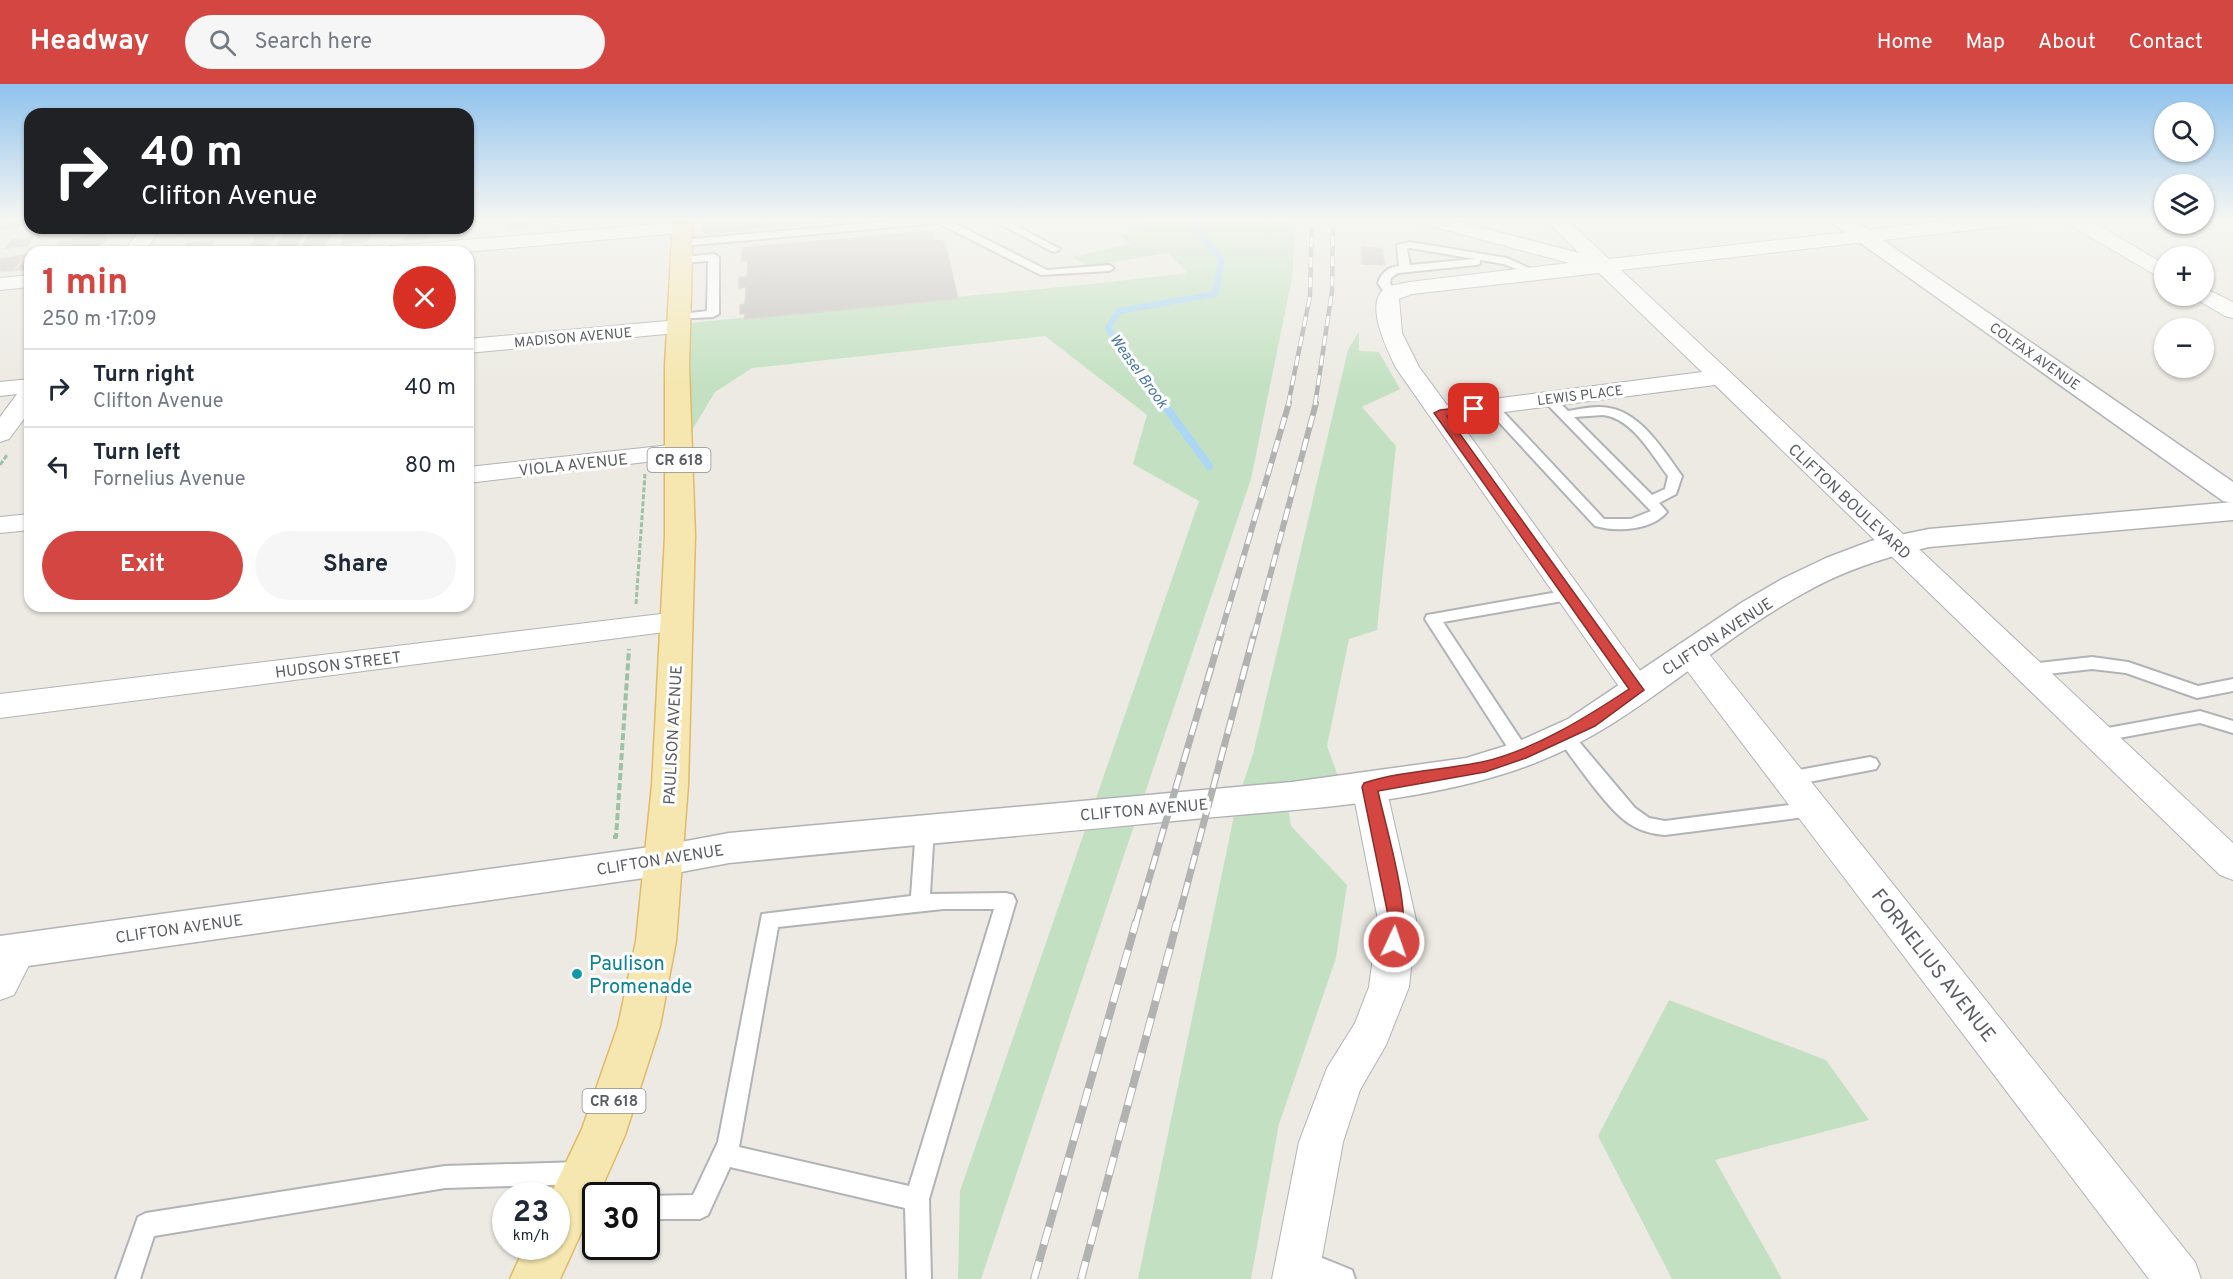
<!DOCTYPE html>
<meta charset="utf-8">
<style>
body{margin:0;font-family:Overpass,sans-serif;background:#f6f6f7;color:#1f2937;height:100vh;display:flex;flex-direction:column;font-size:22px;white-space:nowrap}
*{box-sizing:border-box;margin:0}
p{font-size:20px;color:#747a83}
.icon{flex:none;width:33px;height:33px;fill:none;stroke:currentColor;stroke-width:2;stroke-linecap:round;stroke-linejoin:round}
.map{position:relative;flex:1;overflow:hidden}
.side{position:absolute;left:24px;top:162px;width:450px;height:366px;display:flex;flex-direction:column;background:#fff;border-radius:18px;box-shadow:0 2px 4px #0004}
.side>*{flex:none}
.banner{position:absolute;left:24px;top:24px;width:450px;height:126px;border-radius:18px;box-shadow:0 2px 4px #0004;background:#202124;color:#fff;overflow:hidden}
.controls{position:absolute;left:2154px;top:18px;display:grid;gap:12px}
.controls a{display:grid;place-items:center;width:60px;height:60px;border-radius:50%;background:#fff;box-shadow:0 2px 4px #0004;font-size:30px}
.speed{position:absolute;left:492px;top:1098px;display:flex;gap:12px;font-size:30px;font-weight:700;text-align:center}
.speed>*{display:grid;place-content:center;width:78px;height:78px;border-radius:50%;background:#fff;box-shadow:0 2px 4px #0004;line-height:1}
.speed small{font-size:15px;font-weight:400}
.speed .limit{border:3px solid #111;border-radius:9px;background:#fff;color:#111}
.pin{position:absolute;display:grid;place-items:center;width:51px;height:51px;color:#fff;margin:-26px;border-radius:12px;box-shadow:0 3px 9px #0006}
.me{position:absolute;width:66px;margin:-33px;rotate:3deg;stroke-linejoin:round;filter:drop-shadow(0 0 4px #0008)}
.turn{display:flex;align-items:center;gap:21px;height:126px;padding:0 18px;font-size:27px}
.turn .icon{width:78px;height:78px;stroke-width:2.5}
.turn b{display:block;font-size:42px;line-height:51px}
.round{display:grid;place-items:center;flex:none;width:63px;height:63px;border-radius:32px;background:#f6f6f7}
.overview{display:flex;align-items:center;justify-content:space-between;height:102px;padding:0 18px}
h1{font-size:36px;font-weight:700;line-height:45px;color:#d44641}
.primary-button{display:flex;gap:12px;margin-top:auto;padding:12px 18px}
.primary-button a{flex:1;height:69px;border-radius:36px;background:#d44641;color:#fff;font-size:24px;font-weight:700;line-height:69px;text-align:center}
.primary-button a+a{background:#f6f6f7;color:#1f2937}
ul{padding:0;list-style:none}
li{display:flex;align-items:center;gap:18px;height:78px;padding:0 18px;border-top:2px solid #e0e1e3}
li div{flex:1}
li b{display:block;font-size:22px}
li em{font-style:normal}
header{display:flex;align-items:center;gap:36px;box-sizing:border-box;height:84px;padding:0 30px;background:#d44641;color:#fff}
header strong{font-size:28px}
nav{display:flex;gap:33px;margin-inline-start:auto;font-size:21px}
.search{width:420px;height:54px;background:#f6f6f7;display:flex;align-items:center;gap:15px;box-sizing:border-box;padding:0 21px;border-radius:33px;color:#747a83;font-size:22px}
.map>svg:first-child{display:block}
</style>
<header>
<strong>Headway</strong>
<div class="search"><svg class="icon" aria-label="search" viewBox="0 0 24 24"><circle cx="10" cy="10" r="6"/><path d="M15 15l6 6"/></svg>Search here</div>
<nav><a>Home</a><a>Map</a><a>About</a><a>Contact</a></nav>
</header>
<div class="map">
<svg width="2233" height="1195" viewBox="0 0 2233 1195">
<rect width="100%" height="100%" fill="#eceae3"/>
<path fill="#c3e1c2" d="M1131 134H1296L1292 194 1251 395 981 1195H958L960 1107 1199 417 1133 380 1147 331 1045 252 752 284 715 308 679 368 678 240 1101 199 1187 189 1168 169 1090 182 1072 173 1131 160 1120 151 1145 143Z
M1359 247V267L1379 268 1400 305 1362 323 1396 362 1377 546 1349 555 1327 662 1343 706 1286 712 1291 742 1347 801 1336 874 1279 1040 1251 1195H1138L1237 717 1253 670 1348 266Z
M1669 916 1826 976 1869 1036 1715 1076 1782 1195H1672L1598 1052Z"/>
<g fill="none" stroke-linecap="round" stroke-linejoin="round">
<path stroke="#abd7f5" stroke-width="6" d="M1164 321 1108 244 1119 227 1215 210 1222 176 1184 134"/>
<path stroke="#abd7f5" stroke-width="8" d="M1163 319 1209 382"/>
</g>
<path fill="#c7c4c0" stroke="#d0cbc2" stroke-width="1.5" d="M10 134H30V135L24 141 0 145Z
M510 134H529L527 142 507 144Z
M548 134H574L556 139V137L548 138Z
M704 134H836V137L703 150Z
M468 135H473L468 149 445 151 447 144H468Z
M180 144H199L195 149 175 151Z
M348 144H374L367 157 341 160Z
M409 144H432L427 154 404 156Z
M334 147 325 161 302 163 311 148Z
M932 147 933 156 945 158 958 215 745 235V230H740V221L745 220 746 203 739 204V193H747L748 176 741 177 743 164Z
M105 148 103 152 106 151 103 156H106L96 164 63 166 67 161 55 162 59 158 83 154 87 150Z
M304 149 296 163 275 165 283 151Z
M276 151 266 167 248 168 256 153Z
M33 154 27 162 5 164 12 156Z
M214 157 206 168H180L186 159Z
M1362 163 1382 165 1385 181 1362 180Z
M25 171 12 187H0V175Z
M30 176V185L16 186 24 177Z"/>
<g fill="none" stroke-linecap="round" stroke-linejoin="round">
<defs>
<path id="service" d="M929 134H944L1047 186 1109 181 1114 184 1109 187 1041 191 938 139 682 162 677 159 682 156Z
M989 134H1002L1060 165 1055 168 1051 167Z
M1410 158 1507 174 1542 190 1536 193 1504 180 1480 176V180L1476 181 1398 189 1391 194 1390 199 1397 210 1391 213 1387 212 1378 199C1381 189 1388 183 1399 182L1397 161ZM1410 164 1475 175 1410 181 1407 165Z
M714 170 719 173V230L713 233 674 235V231L707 227 708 177 681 179 676 176 681 173Z
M1549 311 1553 312 1568 327C1581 325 1596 321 1609 324 1641 329 1664 367 1682 392L1676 410 1659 419 1667 428C1651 447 1617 448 1595 442L1485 323 1491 319 1496 320 1604 435H1631L1651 427 1545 318 1543 315 1545 312ZM1603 331C1632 334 1652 371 1668 392L1665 405 1652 411 1574 333Z
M1569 506 1577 511 1574 515 1443 538 1527 665 1530 670 1527 675 1521 677 1515 675 1425 535 1427 531 1433 530Z
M2092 573 2128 578 2198 602 2233 595V607L2197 614 2126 589 2092 585 2029 592 2023 590 2021 586 2023 582 2029 580Z
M2200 627 2233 637V649L2200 639 2097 658 2091 656 2088 652 2091 648 2097 646Z
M1564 645 1570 647 1635 724 1649 734 1665 737 1812 718 1818 720 1821 725 1818 730 1812 732 1665 751C1653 750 1640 747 1630 740 1609 728 1575 677 1558 655L1555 651 1558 647Z
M1870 673 1876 675 1879 680 1876 685 1788 702 1782 700 1779 695 1782 690 1788 688Z
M925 737 932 739 934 744 930 810 1006 809 1013 811 1016 817 929 1115 931 1195H907L905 1124 730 1083 708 1131 700 1135H646L645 1112 693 1111 718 1058 762 830 911 812 916 744 918 739ZM943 825H994L909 1102 739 1063 778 843Z
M581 1078 589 1081 593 1089 589 1097 581 1100 445 1104 154 1152 140 1195H116L138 1133 146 1129 445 1082Z
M1300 1165 1352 1186 1355 1195H1314L1291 1186 1288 1177 1291 1168Z"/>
<path id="minor" d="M1413 134H1445L1579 169 1544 134H1565L1609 175 1972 134H2033L2030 138 2023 140 1621 186 2233 759V796L2220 791 1715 301 1457 334 1654 606 1649 614 1638 617 1627 614 1396 284C1388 267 1366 224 1382 207 1388 201 1401 200 1409 198L1569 179 1416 138ZM1599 189 1702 288 1447 321 1419 283 1402 249 1399 215 1412 210Z
M2062 134H2086L2164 180V194L2157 192 2065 138Z
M683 138 690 140 693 144 690 148 466 168H382L385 164 392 162Z
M141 144H161L144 168H124Z
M30 191V203L0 206V194Z
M2204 204 2233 218V234L2225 232 2196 215 2194 212H2204Z
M678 236 686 238 689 243 686 248 468 269V255Z
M30 295V327L9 355 0 358V333L17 310 0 312V298Z
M679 360 688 363 692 368 688 373 468 399V383Z
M30 430V446L0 449V433Z
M677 528 688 531 692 538 688 545 0 634V610Z
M1690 557 1701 560 2195 1178 2201 1195H2149L1679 576 1675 568 1679 560Z
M1369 690 1381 694 1386 703 1416 836 1409 903 1386 961 1360 1006 1343 1058 1318 1195H1272L1299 1058 1327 984 1355 939 1369 903 1378 836 1352 703 1357 694Z
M17 850 31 855 36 867 14 911 0 916V862L3 855Z"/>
<path id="tertiary" d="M1828 134H1851L2233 398V419L2223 417 1831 138Z"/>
<path id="secondary" d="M2233 418V436L1929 463C1885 473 1844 486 1804 509 1707 562 1630 646 1524 683 1424 719 1309 724 1204 734 1046 750 887 763 729 779L665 791 0 886V852L665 761 729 749 1292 698 1466 674 1515 659 1568 635 1741 519 1782 495 1826 474 1871 457 1929 445Z"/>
<path id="primary" d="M673 134H693L689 282 695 452 688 701 676 857 660 942 625 1051 598 1112H596V1116L560 1195H510L525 1162H556V1112H550L582 1045 618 942 636 857 652 701 665 452V282Z"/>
</defs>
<use href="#service" stroke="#b0b3b7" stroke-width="4"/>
<use href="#minor" stroke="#b0b3b7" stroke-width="2"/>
<use href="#tertiary" stroke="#b0b3b7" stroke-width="3"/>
<use href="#secondary" stroke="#b0b2b7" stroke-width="3"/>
<use href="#primary" stroke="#e0ba68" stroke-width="3"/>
<path stroke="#9cc1a5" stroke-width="2" stroke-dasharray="4.5 2" stroke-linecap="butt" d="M298 168 370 162"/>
<path stroke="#9cc1a5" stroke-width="3" stroke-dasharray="5 2" stroke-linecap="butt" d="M0 381 7 371
M636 520 645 390"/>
<path stroke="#9cc1a5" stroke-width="4" stroke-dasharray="7 3" stroke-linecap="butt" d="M613 753H616L629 565"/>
<use href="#service" fill="#fff" fill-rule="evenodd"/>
<use href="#minor" fill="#fff" fill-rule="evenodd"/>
<use href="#tertiary" fill="#fff" fill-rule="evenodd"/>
<use href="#secondary" fill="#fff" fill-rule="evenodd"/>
<use href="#primary" fill="#f5e7af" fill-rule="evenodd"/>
<defs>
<path id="rail-far3" d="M1288 321 1310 212 1312 134
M1315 321 1332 207 1333 134"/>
<path id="rail-far2" d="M1220 552 1289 319
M1254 552 1316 319"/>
<path id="rail-far1" d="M1136 839 1221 550
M1177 839 1254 550"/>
<path id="rail" d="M1034 1195 1136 838
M1081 1195 1177 838"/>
</defs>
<use href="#rail-far3" stroke="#b1b2b2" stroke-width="4.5"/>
<use href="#rail-far2" stroke="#b1b2b2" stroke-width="6"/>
<use href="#rail-far1" stroke="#b1b2b2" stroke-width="7"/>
<use href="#rail" stroke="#b1b2b2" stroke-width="8"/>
<use href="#rail-far3" stroke="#fff" stroke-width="3" stroke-dasharray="10" stroke-linecap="butt"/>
<use href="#rail-far2" stroke="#fff" stroke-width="4" stroke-dasharray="12" stroke-linecap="butt"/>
<use href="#rail-far1" stroke="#fff" stroke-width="4.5" stroke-dasharray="14" stroke-linecap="butt"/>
<use href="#rail" stroke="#fff" stroke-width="6" stroke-dasharray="18" stroke-linecap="butt"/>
</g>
<linearGradient id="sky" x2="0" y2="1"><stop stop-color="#8fc2ed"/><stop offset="0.45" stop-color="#f6f6f2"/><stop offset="1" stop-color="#f6f6f2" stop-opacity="0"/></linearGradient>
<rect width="2233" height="301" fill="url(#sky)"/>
<path fill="#d44641" stroke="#8a2e2a" stroke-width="1.5" d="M1474 322 1480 325 1478 327 1447 332 1644 606 1595 642 1526 674 1485 688 1378 707C1385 741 1414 834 1400 863L1394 865 1389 863 1386 858 1389 836 1362 703 1364 699C1401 687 1443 686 1482 678 1532 667 1587 633 1629 605L1434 329 1440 326Z"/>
<circle fill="#0f9aa8" stroke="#fff" stroke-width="2" cx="577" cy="890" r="6"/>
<g text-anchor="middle" stroke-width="6" stroke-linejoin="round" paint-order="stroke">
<g font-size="14" fill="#5b5e62" stroke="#fff">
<text transform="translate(573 253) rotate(-5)" y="5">MADISON AVENUE</text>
<text transform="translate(2035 272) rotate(35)" y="5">COLFAX AVENUE</text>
<text transform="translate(1580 311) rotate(-7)" y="5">LEWIS PLACE</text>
</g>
<g font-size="15" font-style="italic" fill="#4b79a4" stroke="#fff">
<text transform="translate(1139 287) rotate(54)" y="5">Weasel Brook</text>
</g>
<g fill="#fff" stroke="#8c8e91" stroke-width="1.5">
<rect x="647.5" y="364" width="63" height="24" rx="4.5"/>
<rect x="582.5" y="1005" width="63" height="24" rx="4.5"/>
</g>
<g font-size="15" font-weight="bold" fill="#5b5e62">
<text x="679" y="381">CR 618</text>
<text x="614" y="1022">CR 618</text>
</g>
<g font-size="16" fill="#5b5e62" stroke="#fff">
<text transform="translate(573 380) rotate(-6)" y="6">VIOLA AVENUE</text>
<text transform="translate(1850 417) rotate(43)" y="6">CLIFTON BOULEVARD</text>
<text transform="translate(1717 552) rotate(-33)" y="6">CLIFTON AVENUE</text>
<text transform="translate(338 580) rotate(-7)" y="6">HUDSON STREET</text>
<text transform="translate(672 651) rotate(-87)" y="6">PAULISON AVENUE</text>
<text transform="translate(1144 725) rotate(-5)" y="6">CLIFTON AVENUE</text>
<text transform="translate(660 775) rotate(-9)" y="6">CLIFTON AVENUE</text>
<text transform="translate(179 844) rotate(-8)" y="6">CLIFTON AVENUE</text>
</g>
<g font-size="20" fill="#0d838f" stroke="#fff" text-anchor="start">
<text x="589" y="886">Paulison<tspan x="589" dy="23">Promenade</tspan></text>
</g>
<g font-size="20" fill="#5b5e62" stroke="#fff">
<text transform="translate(1934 881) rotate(52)" y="7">FORNELIUS AVENUE</text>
</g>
</g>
</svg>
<div class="controls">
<a><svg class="icon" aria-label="search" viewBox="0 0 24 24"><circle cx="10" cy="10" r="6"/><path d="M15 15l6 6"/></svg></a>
<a><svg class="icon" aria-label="layers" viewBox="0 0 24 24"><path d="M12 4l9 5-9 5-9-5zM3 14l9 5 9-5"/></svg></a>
<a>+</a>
<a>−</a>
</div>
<div class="speed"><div>23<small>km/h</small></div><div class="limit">30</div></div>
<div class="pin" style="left:1474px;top:325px;background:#d93025"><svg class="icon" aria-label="arrive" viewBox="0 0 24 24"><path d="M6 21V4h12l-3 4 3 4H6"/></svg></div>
<svg class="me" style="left:1394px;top:858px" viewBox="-20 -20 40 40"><circle r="17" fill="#d44641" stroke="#fff" stroke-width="3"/><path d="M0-11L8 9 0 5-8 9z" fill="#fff"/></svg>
<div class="banner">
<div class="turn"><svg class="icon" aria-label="right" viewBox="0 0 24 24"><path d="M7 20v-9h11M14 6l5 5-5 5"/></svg><div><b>40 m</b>Clifton Avenue</div></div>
</div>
<section class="side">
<div class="overview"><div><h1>1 min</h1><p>250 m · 17:09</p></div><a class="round" style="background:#d93025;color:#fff"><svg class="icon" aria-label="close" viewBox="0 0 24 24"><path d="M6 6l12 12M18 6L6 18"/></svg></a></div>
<ul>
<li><svg class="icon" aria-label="right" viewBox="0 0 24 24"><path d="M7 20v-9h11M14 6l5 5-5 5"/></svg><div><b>Turn right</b><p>Clifton Avenue</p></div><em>40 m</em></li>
<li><svg class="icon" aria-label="left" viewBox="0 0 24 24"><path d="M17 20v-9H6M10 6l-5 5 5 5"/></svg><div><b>Turn left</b><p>Fornelius Avenue</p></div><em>80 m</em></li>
</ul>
<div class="primary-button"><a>Exit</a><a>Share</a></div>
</section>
</div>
